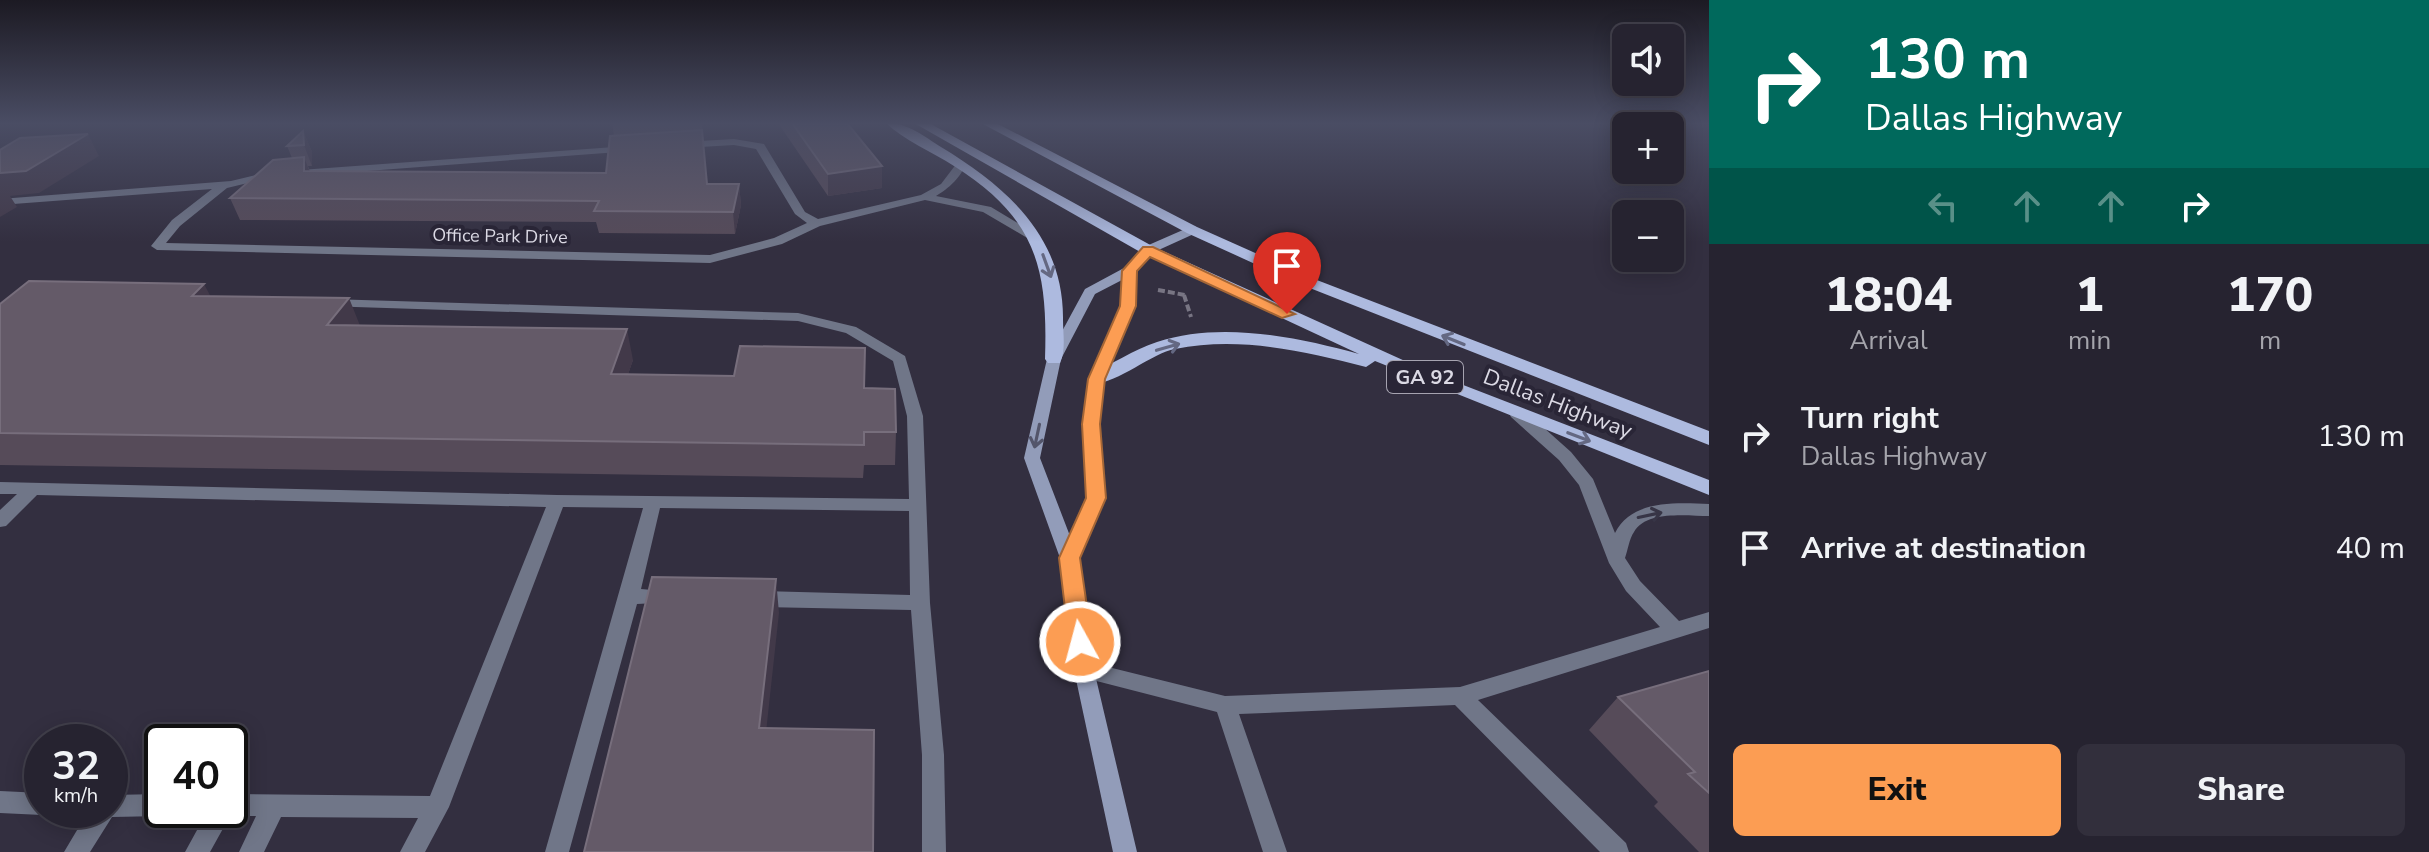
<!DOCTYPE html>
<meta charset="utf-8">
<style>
body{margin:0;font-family:"Nunito Sans",sans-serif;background:#322f3c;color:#f1f3f6;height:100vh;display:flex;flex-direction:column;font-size:30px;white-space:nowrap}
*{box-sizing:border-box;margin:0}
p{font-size:26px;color:#a4a4ab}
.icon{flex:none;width:44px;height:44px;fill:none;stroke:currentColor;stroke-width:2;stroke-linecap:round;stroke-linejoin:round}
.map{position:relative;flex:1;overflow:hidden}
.drawer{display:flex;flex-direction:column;background:#262330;width:720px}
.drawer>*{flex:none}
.top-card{background:#00695c;color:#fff;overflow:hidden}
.controls{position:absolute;left:1612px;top:24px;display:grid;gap:16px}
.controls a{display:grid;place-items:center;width:72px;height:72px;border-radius:12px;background:#262330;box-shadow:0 4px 20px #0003,0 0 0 2px #42404c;font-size:40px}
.speed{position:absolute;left:24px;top:724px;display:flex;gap:16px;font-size:40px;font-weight:700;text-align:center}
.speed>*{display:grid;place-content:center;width:104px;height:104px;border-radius:50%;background:#262330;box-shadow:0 4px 20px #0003,0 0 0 2px #42404c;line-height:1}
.speed small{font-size:20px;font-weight:400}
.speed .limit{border:4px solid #111;border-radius:12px;background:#fff;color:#111}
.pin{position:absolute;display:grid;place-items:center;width:68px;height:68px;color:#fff;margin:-82px -34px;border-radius:50% 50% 50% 0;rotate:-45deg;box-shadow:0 0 8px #0007}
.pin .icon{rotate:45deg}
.me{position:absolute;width:88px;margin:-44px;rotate:353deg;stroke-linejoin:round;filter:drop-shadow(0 0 6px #0008)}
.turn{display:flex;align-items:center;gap:28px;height:168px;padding:0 24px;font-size:36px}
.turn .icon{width:104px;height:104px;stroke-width:2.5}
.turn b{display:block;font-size:56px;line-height:68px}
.lanes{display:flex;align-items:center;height:76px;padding:0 24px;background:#0003;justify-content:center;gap:40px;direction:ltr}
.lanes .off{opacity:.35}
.eta{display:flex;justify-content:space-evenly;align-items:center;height:136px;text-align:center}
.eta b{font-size:48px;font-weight:800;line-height:56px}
.button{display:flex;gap:16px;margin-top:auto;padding:16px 24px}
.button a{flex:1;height:92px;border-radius:12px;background:#fc9d53;color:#111;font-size:32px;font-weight:800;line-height:92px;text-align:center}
.button a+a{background:#322f3c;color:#f1f3f6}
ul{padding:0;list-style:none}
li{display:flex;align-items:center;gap:24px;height:112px;padding:0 24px}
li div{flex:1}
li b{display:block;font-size:30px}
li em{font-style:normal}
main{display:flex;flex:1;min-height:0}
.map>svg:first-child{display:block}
</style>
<main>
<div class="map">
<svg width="1709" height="852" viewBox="0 0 1709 852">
<rect width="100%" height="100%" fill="#332f40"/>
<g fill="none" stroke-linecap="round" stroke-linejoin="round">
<path stroke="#787583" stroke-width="4" stroke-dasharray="7 3" stroke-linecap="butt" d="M1158 290 1185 295
M1184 295 1191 317"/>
<path fill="#707688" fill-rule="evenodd" d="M329 299 798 313 856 327 905 356 923 416 930 603 944 755 946 852H922V755L911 610 759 607 752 604 749 599 752 594 759 591 910 595 909 511 660 508 641 589 675 592 678 597 675 602 637 604 569 852H545L643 508 563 507 449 807 425 852H400L418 818 281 817 264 852H239L256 816H230L210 852H185L208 810H230V794L430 796 546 507 37 495 6 526 0 527V510L17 494H0V482L557 495 909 499 907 416 893 361 846 333 798 321 324 306V300Z
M1517 408 1523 409 1571 452 1593 479 1615 533C1632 499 1677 503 1709 504V516C1688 516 1646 510 1634 532 1629 539 1628 550 1625 558L1640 581 1679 621 1709 612V628L1478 700 1626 843 1629 852H1600L1455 705 1239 714 1287 852H1263L1217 712 1077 676 1074 670 1077 664 1084 661 1225 696 1460 687 1660 627 1626 591 1609 563 1579 485 1559 460 1511 417 1509 413Z
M0 791 42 793V810H51L42 815 0 813Z
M162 794V810H172L170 813 162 816 112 817 90 852H64L89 810H110V795Z"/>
<path fill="#707688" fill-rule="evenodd" d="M734 139 764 144 805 212 818 219 921 195 941 184 957 163H965C963 176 948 189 936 196L991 207 1039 236 1033 240 1029 239 983 212 925 200 820 226 782 244 710 263 157 250 151 246 172 220 212 189 0 205V199L231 181 269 172 273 173V177L227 188 180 226 166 243 710 255 774 238 807 223 795 214 756 149 734 145 683 148 678 145 683 142Z
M628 146 632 147V151L300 176 295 173 300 170Z"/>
<path fill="#929cb9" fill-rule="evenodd" d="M1192 226 1196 227V233L1152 253 1135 272V306L1105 379 1099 424 1105 498 1078 558 1094 670 1137 852H1113L1074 670 1060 558 1024 458 1047 359 1085 289 1124 268 1144 247ZM1122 280 1121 306 1089 379 1083 424 1087 498 1070 536 1040 458 1061 359 1095 294Z"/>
<path fill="#adbadf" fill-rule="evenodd" d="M886 123C906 122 924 136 941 147 1007 187 1064 237 1063 320 1063 333 1066 351 1060 363H1048L1045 359C1048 267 1036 218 954 166 932 152 904 140 886 123Z
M914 123H929L1154 247 1427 371 1709 480V495L1375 361 1366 367C1304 351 1239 336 1175 349 1151 353 1112 388 1090 383L1088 379 1090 375C1112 364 1133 350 1157 342 1221 321 1296 337 1359 354L1142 253Z
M981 123H996L1197 227 1309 277 1709 431V445L1297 283 1187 233Z"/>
</g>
<path fill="#564b59" d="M612 123H702L707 184H739L741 205 735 234 599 233 596 222 240 220 230 198 292 158 287 146 303 131 312 152V166H308L310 171 606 173 614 136Z
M778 123H847L882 166V188L828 196Z
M210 296 360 325 633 360 628 374 865 388 896 432 895 465H864L863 478 0 465V304Z
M1709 671V852H1699L1654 806 1658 802 1589 730 1618 697Z"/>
<path fill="#423949" d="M303 131 312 152V166L304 145Z
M88 134 99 156 39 193 10 196 17 207 0 217V173Z
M304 157 312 178 304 171Z
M882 166V188L828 196V174Z
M739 184 741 205 735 234 733 212Z
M204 284 220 314 192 296Z
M349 298 361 328 327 325Z
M627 329 633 360 617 406 611 374Z
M776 579 779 613 763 760 759 728Z"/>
<path fill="#645a68" stroke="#776e7c" stroke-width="2" d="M792 123H847L882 166 828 174Z
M702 130 707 184H739L733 212 594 211 599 201 230 198 273 160 304 157V171L606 173 610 136Z
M303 131 304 145 287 146Z
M88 134 26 171 0 173V150L20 138Z
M29 281 204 284 192 296 349 298 327 325 627 329 611 374 734 376 740 346 865 348 864 388 895 389 896 432H864V445L0 433V304Z
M652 577 776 579 759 728 874 730 873 852H584Z
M1709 671V793L1688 774 1695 772 1618 697Z"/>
<defs><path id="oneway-shaft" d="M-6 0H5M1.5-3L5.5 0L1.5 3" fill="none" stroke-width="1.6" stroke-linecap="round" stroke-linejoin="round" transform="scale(2)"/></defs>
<g stroke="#646882">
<use href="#oneway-shaft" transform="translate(1047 266) rotate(70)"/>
<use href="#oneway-shaft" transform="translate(1453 340) rotate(-158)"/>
<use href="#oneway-shaft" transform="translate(1168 347) rotate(-16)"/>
<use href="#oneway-shaft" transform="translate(1579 437) rotate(21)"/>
</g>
<use stroke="#53556a" href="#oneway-shaft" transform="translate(1037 436) rotate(102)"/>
<use stroke="#373546" href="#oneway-shaft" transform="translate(1650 515) rotate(-12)"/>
<linearGradient id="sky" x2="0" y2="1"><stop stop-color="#1c1a23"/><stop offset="0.51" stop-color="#4a4d64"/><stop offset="1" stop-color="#4a4d64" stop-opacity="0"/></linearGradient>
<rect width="1709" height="242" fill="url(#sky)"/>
<path fill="#fc9d53" stroke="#a46636" stroke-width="2" d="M1143 247H1153L1295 314 1282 318 1150 257 1137 271 1136 306 1105 379 1100 424 1106 498 1080 558 1092 642 1088 648H1072L1069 642 1059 558 1086 498 1082 424 1088 379 1120 306 1122 271Z"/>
<g text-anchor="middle" stroke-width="8" stroke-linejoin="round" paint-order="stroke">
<g font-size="18" fill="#dbd9e4" stroke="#292536">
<text transform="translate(500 236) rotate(1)" y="6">Office Park Drive</text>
</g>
<rect fill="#292536" stroke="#a6a3b0" stroke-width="2" x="1387" y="361" width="76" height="32" rx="6"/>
<g font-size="20" font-weight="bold" fill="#dbd9e4">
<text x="1425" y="384">GA 92</text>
</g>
<g font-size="22" fill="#dbd9e4" stroke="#292536">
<text transform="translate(1558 403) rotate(21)" y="8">Dallas Highway</text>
</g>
</g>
</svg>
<div class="controls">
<a><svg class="icon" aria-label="sound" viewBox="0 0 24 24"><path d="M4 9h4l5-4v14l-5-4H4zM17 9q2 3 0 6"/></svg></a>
<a>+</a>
<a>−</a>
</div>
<div class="speed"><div>32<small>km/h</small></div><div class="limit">40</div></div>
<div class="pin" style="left:1287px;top:314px;background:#d93025"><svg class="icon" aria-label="arrive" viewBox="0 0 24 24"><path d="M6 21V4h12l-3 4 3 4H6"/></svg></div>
<svg class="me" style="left:1080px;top:642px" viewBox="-20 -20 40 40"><circle r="17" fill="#fc9d53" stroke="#fff" stroke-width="3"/><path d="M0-11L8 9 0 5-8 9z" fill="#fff"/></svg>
</div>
<section class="drawer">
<div class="top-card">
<div class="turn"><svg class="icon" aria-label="right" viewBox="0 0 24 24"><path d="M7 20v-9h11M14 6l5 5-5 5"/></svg><div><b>130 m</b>Dallas Highway</div></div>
<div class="lanes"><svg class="icon off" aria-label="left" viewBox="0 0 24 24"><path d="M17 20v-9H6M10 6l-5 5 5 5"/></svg><svg class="icon off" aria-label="ahead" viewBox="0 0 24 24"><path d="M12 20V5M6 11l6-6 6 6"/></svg><svg class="icon off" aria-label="ahead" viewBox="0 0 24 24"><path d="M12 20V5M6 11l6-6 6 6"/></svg><svg class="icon" aria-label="right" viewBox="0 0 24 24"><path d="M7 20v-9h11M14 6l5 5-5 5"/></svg></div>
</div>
<div class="eta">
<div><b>18:04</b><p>Arrival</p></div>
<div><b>1</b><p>min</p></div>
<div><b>170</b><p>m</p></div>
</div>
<ul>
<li><svg class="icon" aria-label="right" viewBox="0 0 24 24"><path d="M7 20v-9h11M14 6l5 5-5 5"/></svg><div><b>Turn right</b><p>Dallas Highway</p></div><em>130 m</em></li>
<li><svg class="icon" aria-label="arrive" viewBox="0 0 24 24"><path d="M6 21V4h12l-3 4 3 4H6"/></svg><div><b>Arrive at destination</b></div><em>40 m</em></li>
</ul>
<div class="button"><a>Exit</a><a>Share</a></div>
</section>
</main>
